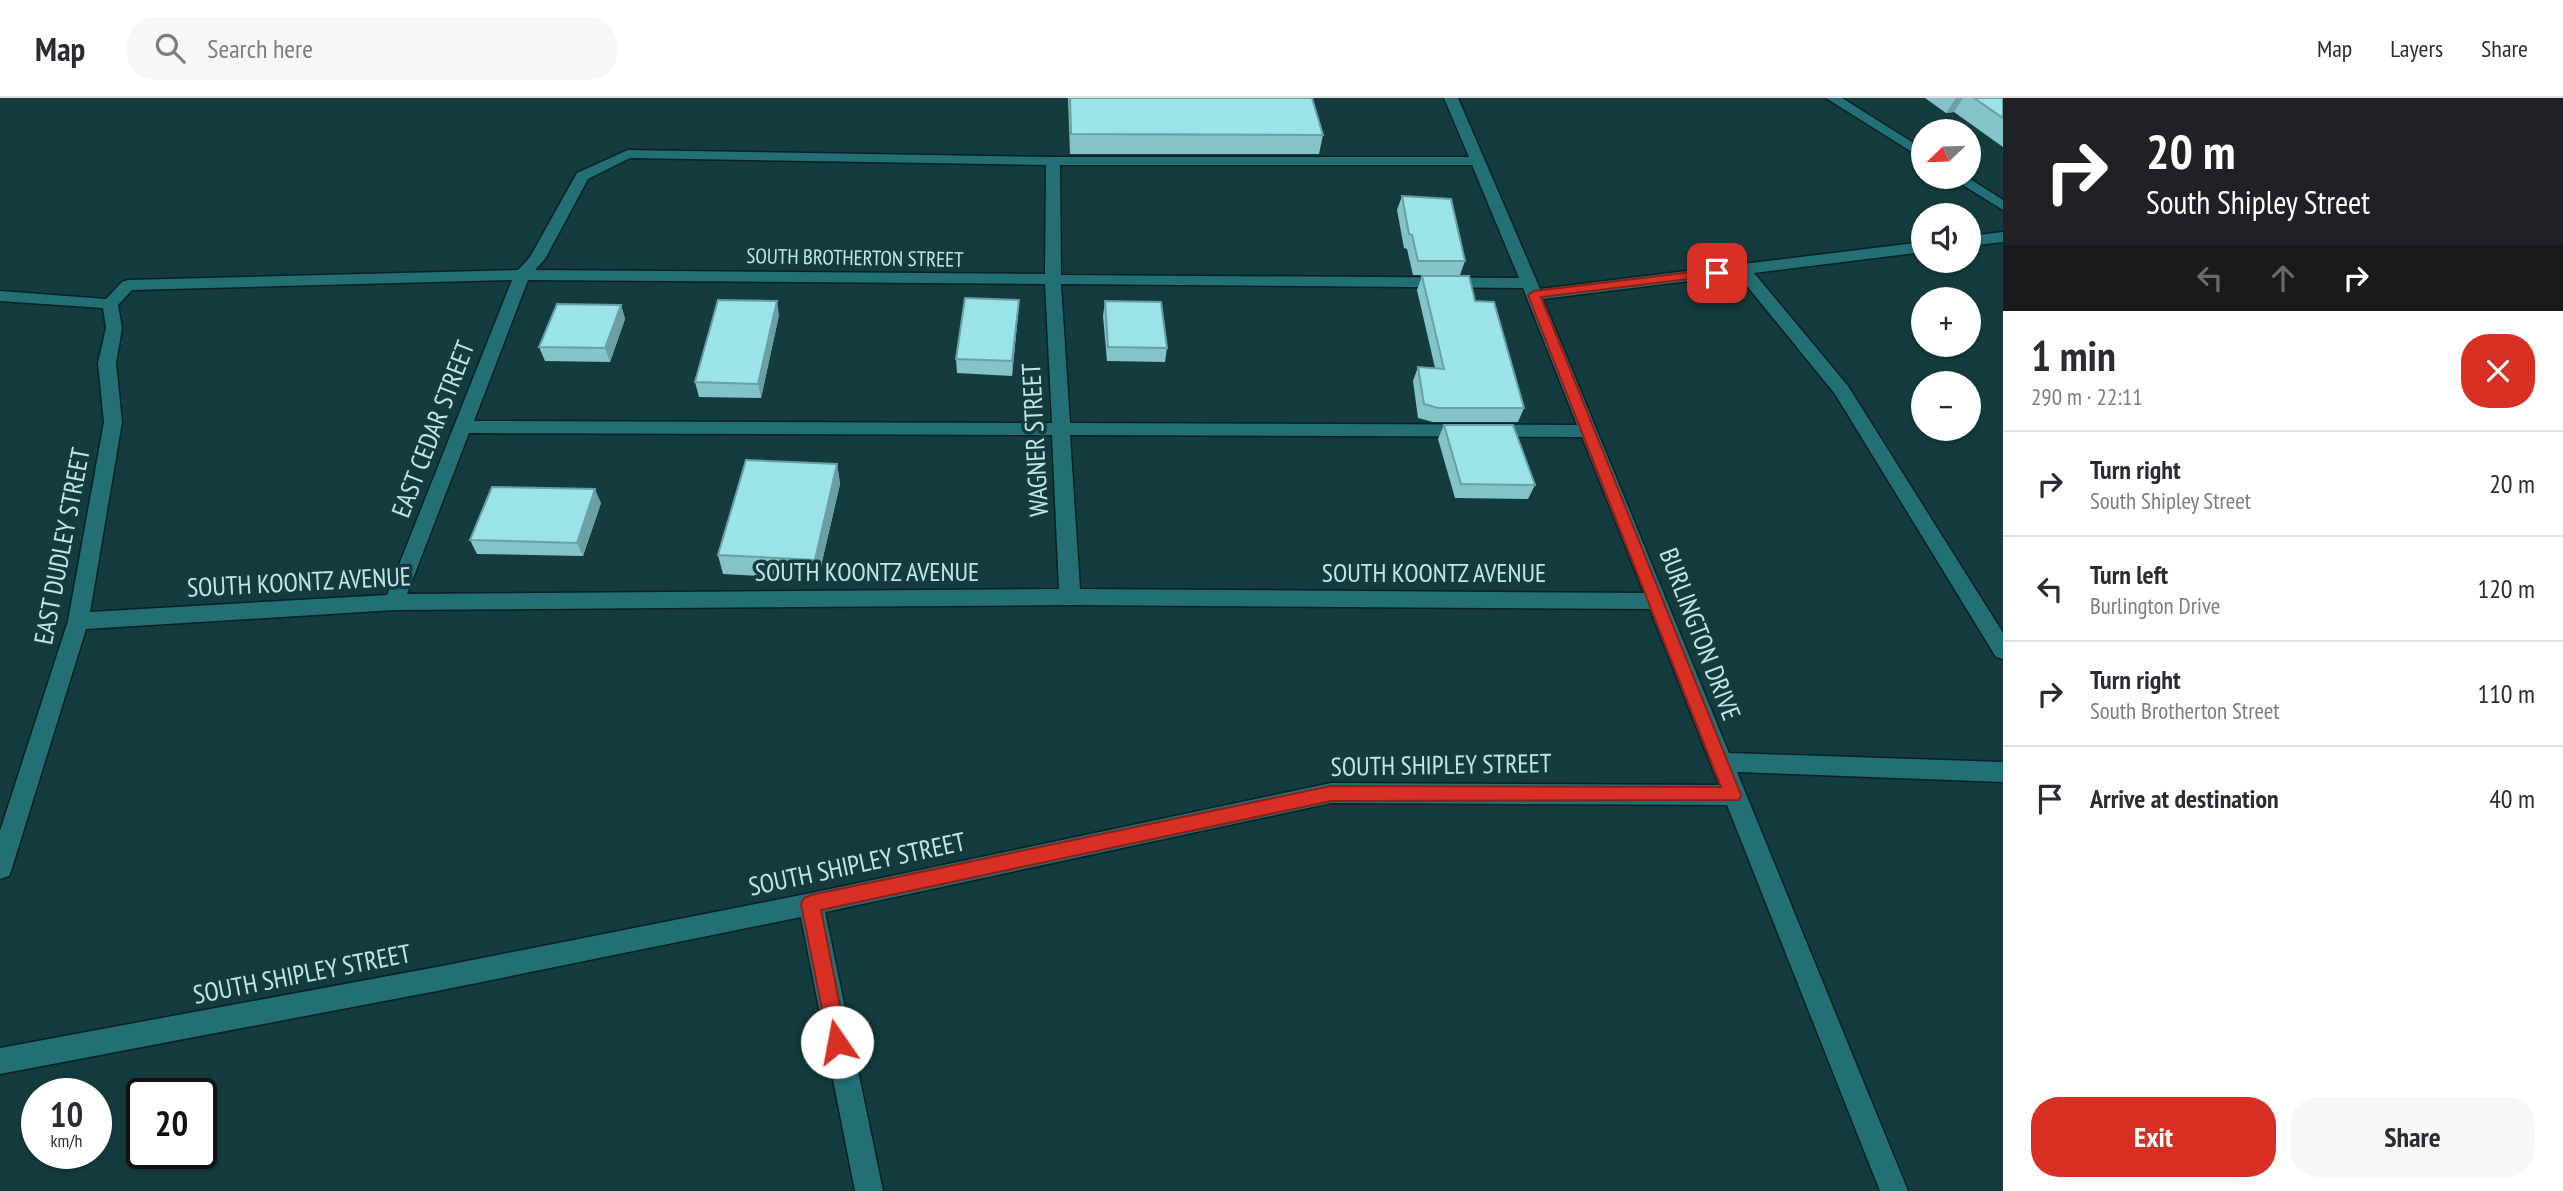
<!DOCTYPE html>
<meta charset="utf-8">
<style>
body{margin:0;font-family:"PT Sans Narrow",sans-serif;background:#f7f7f7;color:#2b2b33;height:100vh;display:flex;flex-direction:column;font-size:26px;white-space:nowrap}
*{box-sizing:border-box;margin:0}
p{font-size:23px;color:#7c7c81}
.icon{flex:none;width:38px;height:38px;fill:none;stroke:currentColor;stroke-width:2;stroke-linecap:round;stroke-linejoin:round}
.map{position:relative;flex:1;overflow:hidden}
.side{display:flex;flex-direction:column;background:#fff;width:560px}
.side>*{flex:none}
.banner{background:#202124;color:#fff;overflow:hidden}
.needle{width:46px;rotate:247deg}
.tools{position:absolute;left:1911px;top:21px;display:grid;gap:14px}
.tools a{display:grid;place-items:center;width:70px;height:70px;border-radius:50%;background:#fff;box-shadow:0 2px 5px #0004;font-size:35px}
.speed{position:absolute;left:21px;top:980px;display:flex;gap:14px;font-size:35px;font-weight:700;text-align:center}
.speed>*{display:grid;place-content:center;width:91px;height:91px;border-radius:50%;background:#fff;box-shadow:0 2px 5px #0004;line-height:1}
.speed small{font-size:18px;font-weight:400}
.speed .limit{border:4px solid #111;border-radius:10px;background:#fff;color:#111}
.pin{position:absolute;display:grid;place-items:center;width:60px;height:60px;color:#fff;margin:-30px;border-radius:14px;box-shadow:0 4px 10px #0006}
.me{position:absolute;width:77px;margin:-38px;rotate:348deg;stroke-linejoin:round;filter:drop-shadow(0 0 5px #0008)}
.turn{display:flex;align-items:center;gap:24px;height:147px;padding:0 28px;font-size:32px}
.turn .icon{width:91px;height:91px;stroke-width:2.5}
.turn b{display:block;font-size:49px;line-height:60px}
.lanes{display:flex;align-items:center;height:66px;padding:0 28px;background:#0003;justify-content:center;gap:35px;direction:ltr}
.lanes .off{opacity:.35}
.round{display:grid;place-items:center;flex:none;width:74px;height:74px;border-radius:28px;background:#f7f7f7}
.headline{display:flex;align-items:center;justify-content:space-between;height:119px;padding:0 28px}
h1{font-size:42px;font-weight:700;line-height:52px}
.button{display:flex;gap:14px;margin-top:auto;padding:14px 28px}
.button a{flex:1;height:80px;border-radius:28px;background:#d93025;color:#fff;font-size:28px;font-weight:700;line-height:80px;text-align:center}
.button a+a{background:#f7f7f7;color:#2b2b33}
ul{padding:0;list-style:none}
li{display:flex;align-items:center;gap:21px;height:105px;padding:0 28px;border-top:2px solid #e1e1e2}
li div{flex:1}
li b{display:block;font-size:26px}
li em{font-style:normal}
header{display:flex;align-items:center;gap:42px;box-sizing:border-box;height:98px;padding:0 35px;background:#fff;border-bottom:2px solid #e1e1e2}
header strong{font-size:33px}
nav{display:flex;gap:38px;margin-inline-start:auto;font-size:24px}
.search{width:490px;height:63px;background:#f7f7f7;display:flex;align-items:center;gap:18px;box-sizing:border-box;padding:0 24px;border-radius:28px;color:#7c7c81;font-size:26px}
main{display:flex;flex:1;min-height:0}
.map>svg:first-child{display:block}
</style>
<header>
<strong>Map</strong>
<div class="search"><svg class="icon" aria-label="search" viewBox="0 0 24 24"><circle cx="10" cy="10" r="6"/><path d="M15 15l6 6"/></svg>Search here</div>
<nav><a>Map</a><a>Layers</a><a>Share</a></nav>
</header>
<main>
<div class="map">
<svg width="2003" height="1093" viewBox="0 0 2003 1093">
<rect width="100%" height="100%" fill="#143c3f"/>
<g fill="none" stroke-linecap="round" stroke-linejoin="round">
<defs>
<path id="minor" d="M1444 0H1458L1540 191 1923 144V154L1754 175 1848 288 2003 535V561L1996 559 1835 296 1738 177 1543 201 1729 655 2003 664V684L1737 674 1908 1093H1880L1727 707 1331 705 825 814 883 1093H855L801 819 442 892 0 976V950L442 868 811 795 1331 685 1719 687 1650 511 1070 507 394 512 86 531 12 770 9 778 0 781V733L68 523 104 324 98 265 106 230 103 210 0 203V193L106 201 122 184 128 182 518 172 530 159 577 75 628 52 1053 59H1469ZM630 60 1046 67 1045 176 535 172 545 161 588 81ZM1060 67H1472L1519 180 1061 177ZM512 182 387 497 90 514 122 324 116 265 122 230 118 207 132 192ZM528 182 1045 186 1052 325 474 323ZM1061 186 1523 190 1577 327 1070 325ZM469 335 1052 337 1059 491 407 496ZM1070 337 1582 339 1644 495 1080 491Z
M1826 0H1842L1923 51V61Z
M1950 79H1967L2003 102V112Z
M2003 134V144L1969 148V138Z"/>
</defs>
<use href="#minor" stroke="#092123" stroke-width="3"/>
<use href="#minor" fill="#227076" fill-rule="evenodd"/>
</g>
<path fill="#84c3c8" d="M1068 0H1312L1323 37 1319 56H1070Z
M1925 0H2003V49L1954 14 1946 15Z
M1402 98 1465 163 1460 177H1413L1407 151 1404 150 1397 112Z
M1422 178 1475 203 1524 310 1518 324H1433L1418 320 1413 283 1418 269 1435 270 1417 192Z
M1019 202 1018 216 1012 278 957 275 956 261Z
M1105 203 1167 250 1165 264 1107 263 1103 218Z
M621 207 625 221 610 264 545 263 539 249Z
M779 217 761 300 699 299 695 284Z
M1444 327 1535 387 1528 401 1455 400 1438 341Z
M837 366 840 386 818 481 723 476 718 457Z
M601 405 583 458 477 456 470 442Z"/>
<path fill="#6b9fa3" d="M1956 0H1963L1954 14 1946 15Z
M1019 202 1018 216 1012 278V263Z
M777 203 779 217 761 300 758 286Z
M621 207 625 221 610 264 605 250Z
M837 366 840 386 818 481 815 462Z
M595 391 601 405 583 458 577 445Z"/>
<path fill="#99e3e9" stroke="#6b9fa3" stroke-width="2" d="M1070 0H1312L1323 37 1071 36Z
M1974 0H2003V20Z
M1402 98 1451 101 1465 163H1418L1412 137 1409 136Z
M1422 178H1469L1475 203 1494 204 1524 310H1438L1424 306 1418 269 1444 271Z
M965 200 1019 202 1012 263 956 261Z
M718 202 777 203 758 286 695 284Z
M1105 203 1161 204 1167 250 1108 249Z
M557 206 621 207 605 250 539 249Z
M1444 327H1513L1535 387 1461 386Z
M746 362 837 366 815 462 718 457Z
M492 389 595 391 577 445 470 442Z"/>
<path fill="#d93025" stroke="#8d1f18" stroke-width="2" d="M1717 171 1723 175 1721 177 1541 199 1741 697 1739 702 1331 703 821 812 847 944 845 951 837 954 830 951 801 806 804 800 811 797 1331 688 1721 689 1528 197 1534 193Z"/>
<g text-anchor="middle" stroke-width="7" stroke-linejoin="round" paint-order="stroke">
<g font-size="21" fill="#c2e5e8" stroke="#143c3f">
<text transform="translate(855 160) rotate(1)" y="7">SOUTH BROTHERTON STREET</text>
</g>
<g font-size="26" fill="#c2e5e8" stroke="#143c3f">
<text transform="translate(433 331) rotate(-69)" y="9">EAST CEDAR STREET</text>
<text transform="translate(1035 342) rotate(-93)" y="9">WAGNER STREET</text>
<text transform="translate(62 448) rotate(-79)" y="9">EAST DUDLEY STREET</text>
<text x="867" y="483">SOUTH KOONTZ AVENUE</text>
<text x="1434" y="484">SOUTH KOONTZ AVENUE</text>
<text transform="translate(299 484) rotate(-3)" y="9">SOUTH KOONTZ AVENUE</text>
<text transform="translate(1700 536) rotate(69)" y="9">BURLINGTON DRIVE</text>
<text transform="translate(1441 667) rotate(-1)" y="9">SOUTH SHIPLEY STREET</text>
<text transform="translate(857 766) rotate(-12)" y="9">SOUTH SHIPLEY STREET</text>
<text transform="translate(302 876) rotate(-11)" y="9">SOUTH SHIPLEY STREET</text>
</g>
</g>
</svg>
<div class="tools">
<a><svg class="needle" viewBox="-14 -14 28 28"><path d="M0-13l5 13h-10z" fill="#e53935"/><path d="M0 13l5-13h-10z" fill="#7c7c81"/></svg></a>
<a><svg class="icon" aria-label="sound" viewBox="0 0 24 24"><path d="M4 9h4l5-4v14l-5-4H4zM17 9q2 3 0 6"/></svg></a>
<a>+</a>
<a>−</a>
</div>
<div class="speed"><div>10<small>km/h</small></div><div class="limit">20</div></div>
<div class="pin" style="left:1717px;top:175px;background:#d93025"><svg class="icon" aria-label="arrive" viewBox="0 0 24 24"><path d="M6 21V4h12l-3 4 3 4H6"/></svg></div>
<svg class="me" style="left:837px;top:944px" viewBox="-20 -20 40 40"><circle r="19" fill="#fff"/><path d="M0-13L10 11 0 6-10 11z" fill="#d93025"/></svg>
</div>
<section class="side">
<div class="banner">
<div class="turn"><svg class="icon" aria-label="right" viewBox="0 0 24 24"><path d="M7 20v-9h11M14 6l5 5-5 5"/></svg><div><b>20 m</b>South Shipley Street</div></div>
<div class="lanes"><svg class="icon off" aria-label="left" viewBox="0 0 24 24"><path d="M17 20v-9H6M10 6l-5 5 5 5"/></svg><svg class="icon off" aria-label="ahead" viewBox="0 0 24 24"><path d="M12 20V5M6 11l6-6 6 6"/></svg><svg class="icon" aria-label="right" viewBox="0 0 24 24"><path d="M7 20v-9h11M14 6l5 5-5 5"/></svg></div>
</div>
<div class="headline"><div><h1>1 min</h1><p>290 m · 22:11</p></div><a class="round" style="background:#d93025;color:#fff"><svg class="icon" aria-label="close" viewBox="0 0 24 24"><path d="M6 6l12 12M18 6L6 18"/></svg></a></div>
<ul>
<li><svg class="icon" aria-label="right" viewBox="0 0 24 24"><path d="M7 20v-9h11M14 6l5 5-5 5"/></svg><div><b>Turn right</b><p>South Shipley Street</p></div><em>20 m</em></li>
<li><svg class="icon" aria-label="left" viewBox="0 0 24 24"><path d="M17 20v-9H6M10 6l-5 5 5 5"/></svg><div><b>Turn left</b><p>Burlington Drive</p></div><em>120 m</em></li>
<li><svg class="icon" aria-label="right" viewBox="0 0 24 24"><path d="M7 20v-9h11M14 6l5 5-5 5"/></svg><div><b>Turn right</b><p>South Brotherton Street</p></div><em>110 m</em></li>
<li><svg class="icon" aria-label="arrive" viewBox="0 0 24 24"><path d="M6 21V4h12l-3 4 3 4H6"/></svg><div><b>Arrive at destination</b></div><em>40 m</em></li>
</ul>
<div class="button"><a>Exit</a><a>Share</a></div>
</section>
</main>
